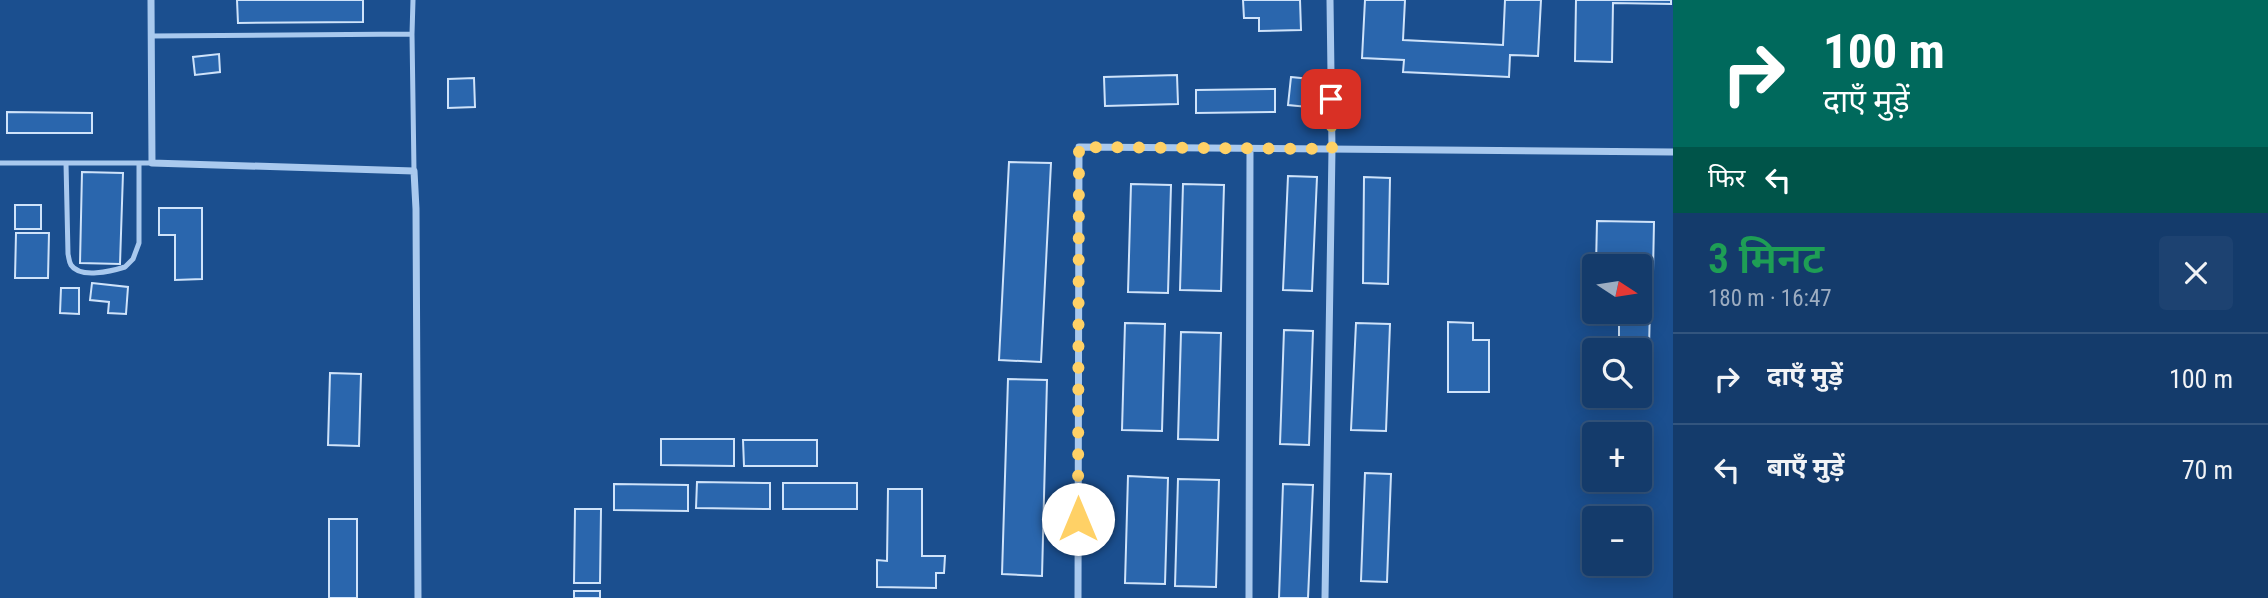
<!DOCTYPE html>
<html lang="hi">
<meta charset="utf-8">
<style>
body{margin:0;font-family:"Roboto Condensed","Noto Sans Devanagari",sans-serif;background:#1d4271;color:#f1f3f6;height:100vh;display:flex;flex-direction:column;font-size:26px;white-space:nowrap}
*{box-sizing:border-box;margin:0}
p{font-size:23px;color:#9dadc1}
.icon{flex:none;width:38px;height:38px;fill:none;stroke:currentColor;stroke-width:2;stroke-linecap:round;stroke-linejoin:round}
.map{position:relative;flex:1;overflow:hidden}
.details{display:flex;flex-direction:column;background:#143b6b;width:595px}
.details>*{flex:none}
.top-card{background:#00695c;color:#fff;overflow:hidden}
.needle{width:46px;rotate:102deg}
.controls{position:absolute;left:1582px;top:254px;display:grid;gap:14px}
.controls a{display:grid;place-items:center;width:70px;height:70px;border-radius:7px;background:#143b6b;box-shadow:0 4px 18px #0003,0 0 0 2px #33557e;font-size:35px}
.pin{position:absolute;display:grid;place-items:center;width:60px;height:60px;color:#fff;margin:-30px;border-radius:14px;box-shadow:0 4px 10px #0006}
.me{position:absolute;width:77px;margin:-38px;rotate:0deg;stroke-linejoin:round;filter:drop-shadow(0 0 5px #0008)}
.turn{display:flex;align-items:center;gap:24px;height:147px;padding:0 35px;font-size:32px}
.turn .icon{width:91px;height:91px;stroke-width:2.5}
.turn b{display:block;font-size:49px;line-height:60px}
.then{display:flex;align-items:center;height:66px;padding:0 35px;background:#0003;gap:14px;font-size:26px}
.round{display:grid;place-items:center;flex:none;width:74px;height:74px;border-radius:7px;background:#1d4271}
.headline{display:flex;align-items:center;justify-content:space-between;height:119px;padding:0 35px}
h1{font-size:42px;font-weight:600;line-height:52px;color:#1e9e55}
ul{padding:0;list-style:none}
li{display:flex;align-items:center;gap:21px;height:91px;padding:0 35px;border-top:2px solid #33557e}
li div{flex:1}
li b{display:block;font-size:26px}
li em{font-style:normal}
main{display:flex;flex:1;min-height:0}
.map>svg:first-child{display:block}
</style>
<main>
<div class="map">
<svg width="1673" height="598" viewBox="0 0 1673 598">
<rect width="100%" height="100%" fill="#1b4f8f"/>
<path fill="#2a66ad" stroke="#cfe3fa" stroke-width="2" d="M237 0H363V22L238 23Z
M1243 0H1300L1301 30 1259 31V18H1244Z
M1365 0H1405L1403 40 1503 45 1505 0H1541L1538 56 1510 55 1509 77 1403 72 1404 60 1362 58Z
M1576 0H1671V4L1613 3 1612 62 1575 61Z
M219 54 220 72 195 75 193 57Z
M1177 75 1178 104 1105 106 1104 77Z
M1291 77 1310 79 1308 107 1288 105Z
M474 78 475 107 448 108V79Z
M1275 89V112L1196 113V90Z
M7 112 92 113V133H7Z
M1009 162 1051 163 1041 362 999 360Z
M82 172 123 173 120 264 80 263Z
M1288 176 1317 177 1312 291 1283 290Z
M1364 177 1390 178 1388 284 1363 283Z
M1131 184 1171 185 1168 293 1128 292Z
M1183 184 1224 185 1221 291 1180 290Z
M15 205H41V229H15Z
M159 208H202V279L175 280V235H159Z
M1597 221 1654 222 1653 272H1640V266H1596Z
M16 233H49L48 278H15Z
M92 283 128 287 126 314 108 313 109 302 90 300Z
M61 288H79V314L60 313Z
M1640 306H1650L1649 348H1619V312H1640Z
M1448 322 1473 323V340H1489V392H1448Z
M1125 323 1165 324 1162 431 1122 430Z
M1356 323 1390 324 1386 431 1351 430Z
M1284 330 1313 331 1309 445 1280 444Z
M1181 332 1221 333 1218 440 1178 439Z
M330 373 361 374 359 446 328 445Z
M1008 379 1047 380 1042 576 1002 574Z
M661 439H734V466L661 465Z
M743 440H817V466H744Z
M1365 473 1391 474 1387 582 1361 581Z
M1128 476 1168 478 1165 584 1125 583Z
M1178 479 1219 480 1216 587 1175 586Z
M697 482 770 483V509L696 508Z
M783 483H857V509H783Z
M614 484 688 485V511L614 510Z
M1283 484 1313 485 1308 598H1279Z
M888 489H922V556H945L944 573H936V588L877 587V560L887 561Z
M575 509H601L600 583H574Z
M329 519H357V598H329Z
M574 591H600V598H574Z"/>
<g fill="none" stroke-linecap="round" stroke-linejoin="round">
<path stroke="#a9c9ee" stroke-width="5" d="M413 0 412 34 414 171
M151 36 412 34
M0 163H152
M66 163 68 254C69 258 69 262 71 265 80 279 112 271 125 267L133 259 139 243V163"/>
<path stroke="#a9c9ee" stroke-width="7" d="M151 0 152 163 414 171 416 209 418 598
M1078 598 1079 147 1673 152
M1249 598 1250 148
M1325 598 1332 149 1330 0"/>
</g>
<g fill="none" stroke-linecap="round" stroke-linejoin="round">
<path stroke="#ffd166" stroke-width="12" stroke-dasharray="0 21.6" d="M1078 519 1079 147 1332 149 1331 99"/>
</g>
</svg>
<div class="controls">
<a><svg class="needle" viewBox="-14 -14 28 28"><path d="M0-13l5 13h-10z" fill="#e53935"/><path d="M0 13l5-13h-10z" fill="#9dadc1"/></svg></a>
<a><svg class="icon" aria-label="search" viewBox="0 0 24 24"><circle cx="10" cy="10" r="6"/><path d="M15 15l6 6"/></svg></a>
<a>+</a>
<a>−</a>
</div>
<div class="pin" style="left:1331px;top:99px;background:#d93025"><svg class="icon" aria-label="arrive" viewBox="0 0 24 24"><path d="M6 21V4h12l-3 4 3 4H6"/></svg></div>
<svg class="me" style="left:1078px;top:519px" viewBox="-20 -20 40 40"><circle r="19" fill="#fff"/><path d="M0-13L10 11 0 6-10 11z" fill="#ffd166"/></svg>
</div>
<section class="details">
<div class="top-card">
<div class="turn"><svg class="icon" aria-label="right" viewBox="0 0 24 24"><path d="M7 20v-9h11M14 6l5 5-5 5"/></svg><div><b>100 m</b>दाएँ मुड़ें</div></div>
<div class="then">फिर<svg class="icon" aria-label="left" viewBox="0 0 24 24"><path d="M17 20v-9H6M10 6l-5 5 5 5"/></svg></div>
</div>
<div class="headline"><div><h1>3 मिनट</h1><p>180 m · 16:47</p></div><a class="round"><svg class="icon" aria-label="close" viewBox="0 0 24 24"><path d="M6 6l12 12M18 6L6 18"/></svg></a></div>
<ul>
<li><svg class="icon" aria-label="right" viewBox="0 0 24 24"><path d="M7 20v-9h11M14 6l5 5-5 5"/></svg><div><b>दाएँ मुड़ें</b></div><em>100 m</em></li>
<li><svg class="icon" aria-label="left" viewBox="0 0 24 24"><path d="M17 20v-9H6M10 6l-5 5 5 5"/></svg><div><b>बाएँ मुड़ें</b></div><em>70 m</em></li>
</ul>
</section>
</main>
